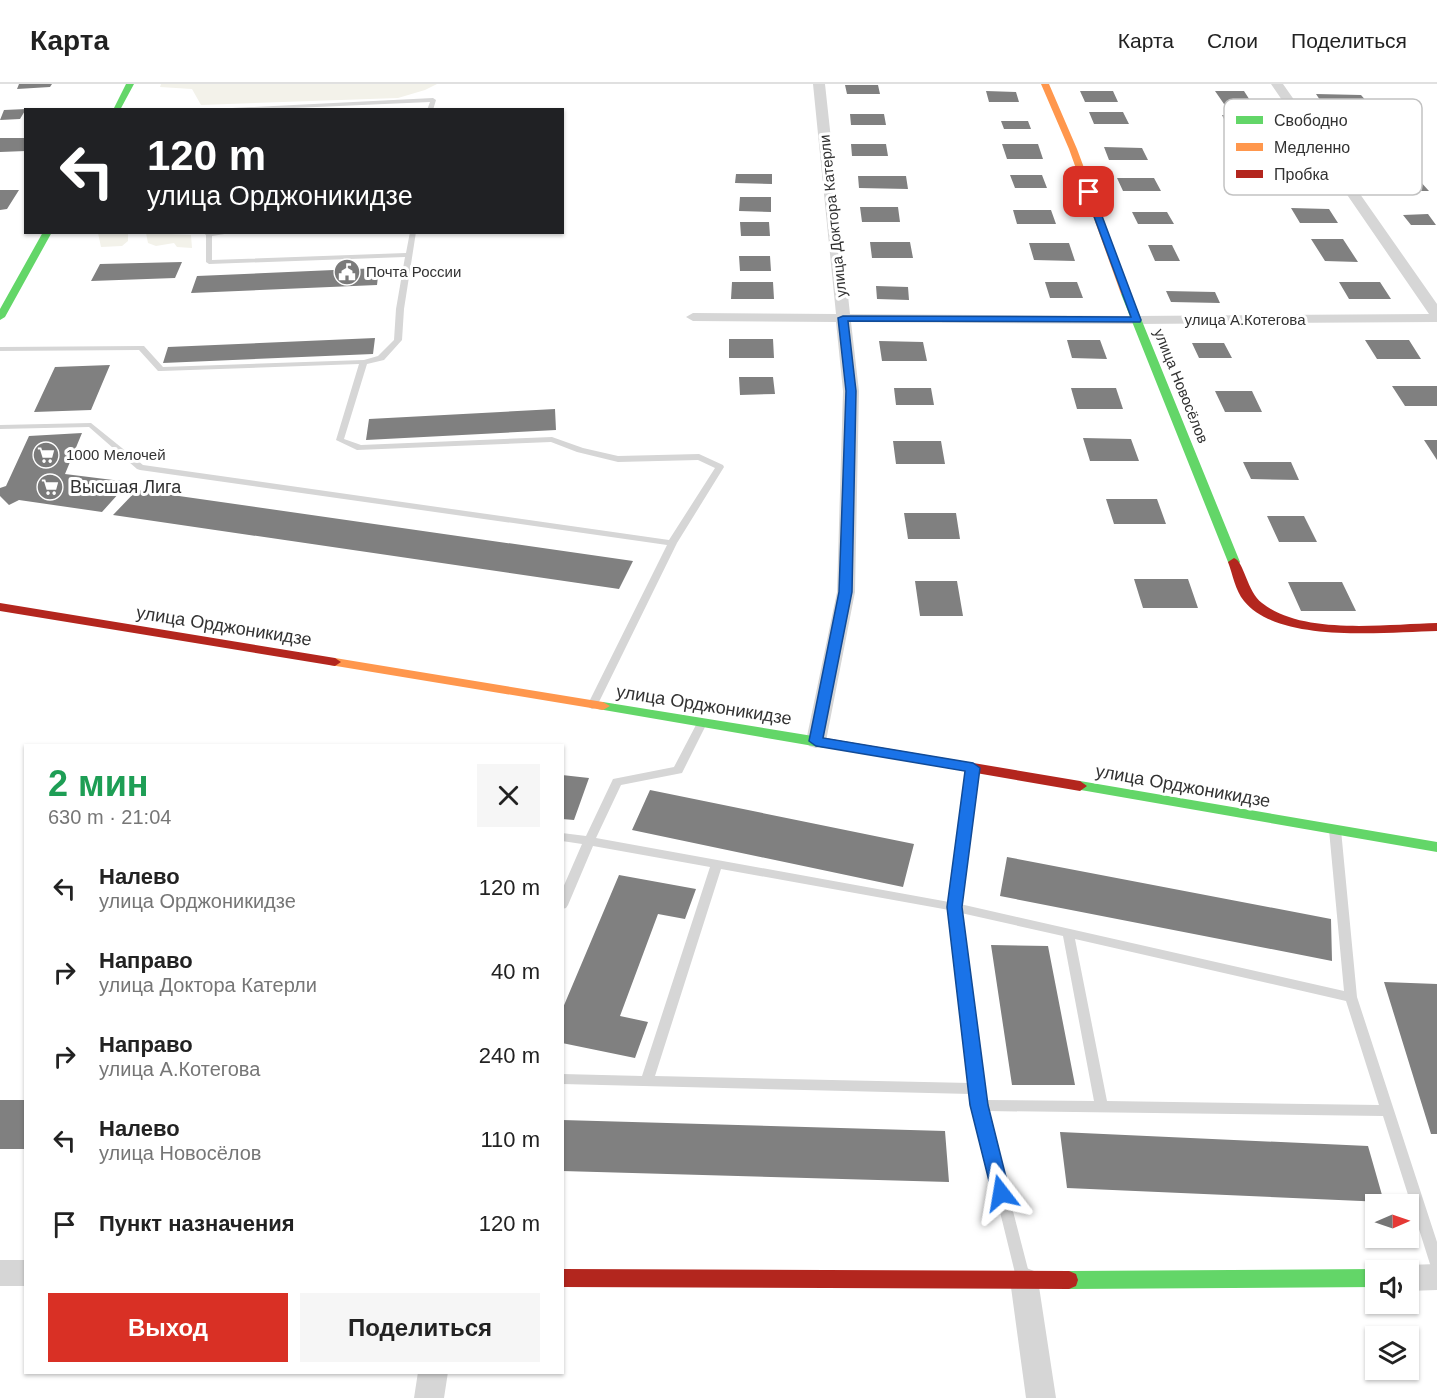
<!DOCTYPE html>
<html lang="ru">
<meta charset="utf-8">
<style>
body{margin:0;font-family:Arial,sans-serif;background:#f6f6f6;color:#222;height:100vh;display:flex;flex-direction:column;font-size:22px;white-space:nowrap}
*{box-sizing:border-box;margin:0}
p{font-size:20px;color:#767676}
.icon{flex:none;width:33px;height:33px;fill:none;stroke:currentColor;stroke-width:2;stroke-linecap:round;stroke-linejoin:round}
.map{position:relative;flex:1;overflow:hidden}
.panel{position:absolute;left:24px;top:660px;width:540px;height:630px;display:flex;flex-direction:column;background:#fff;border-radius:0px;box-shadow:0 2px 4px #0004}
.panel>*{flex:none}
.top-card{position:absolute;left:24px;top:24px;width:540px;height:126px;border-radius:0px;box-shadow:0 2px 4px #0004;background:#202124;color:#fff;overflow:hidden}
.needle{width:39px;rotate:88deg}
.fabs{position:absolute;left:1365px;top:1110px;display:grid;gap:12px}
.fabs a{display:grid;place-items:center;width:54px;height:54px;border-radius:0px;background:#fff;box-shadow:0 2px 4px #0004;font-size:30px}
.pin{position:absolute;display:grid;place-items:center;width:51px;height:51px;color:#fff;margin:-26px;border-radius:12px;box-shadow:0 3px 9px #0006}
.me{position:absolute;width:66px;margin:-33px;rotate:346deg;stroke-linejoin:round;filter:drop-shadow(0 0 4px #0008)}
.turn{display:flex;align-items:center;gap:21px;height:126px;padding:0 24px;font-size:27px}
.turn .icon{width:78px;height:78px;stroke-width:2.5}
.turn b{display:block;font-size:42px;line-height:51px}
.round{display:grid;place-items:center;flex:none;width:63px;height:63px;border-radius:0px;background:#f6f6f6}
.head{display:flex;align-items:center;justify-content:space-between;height:102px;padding:0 24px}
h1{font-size:36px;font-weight:800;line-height:45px;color:#1e9e55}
.action{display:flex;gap:12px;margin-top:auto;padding:12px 24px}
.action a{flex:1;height:69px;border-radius:0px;background:#d93025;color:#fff;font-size:24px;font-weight:800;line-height:69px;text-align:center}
.action a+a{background:#f6f6f6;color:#222}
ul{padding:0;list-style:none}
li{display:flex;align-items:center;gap:18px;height:84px;padding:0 24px}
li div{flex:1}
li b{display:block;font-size:22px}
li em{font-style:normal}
header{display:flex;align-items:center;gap:36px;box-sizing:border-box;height:84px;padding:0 30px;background:#fff;border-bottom:2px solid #e0e0e0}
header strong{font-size:28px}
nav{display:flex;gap:33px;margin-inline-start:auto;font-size:21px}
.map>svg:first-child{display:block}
</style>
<header>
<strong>Карта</strong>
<nav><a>Карта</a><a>Слои</a><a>Поделиться</a></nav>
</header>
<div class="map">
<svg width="1437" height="1314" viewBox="0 0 1437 1314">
<rect width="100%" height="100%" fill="#fff"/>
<path fill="#f3f2ea" d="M161 0H437L425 6 398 14 201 21 192 5 160 3Z
M98 149H128V157L122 162 101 163Z
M146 149 191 151 192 164 177 163 174 159 156 162 148 159Z"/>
<path fill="#808080" d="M19 0H52L50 3 17 5Z
M845 1H878L880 10H847Z
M986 7 1016 8 1019 18H989Z
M1080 7H1113L1118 18H1085Z
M1215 7H1244L1253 21 1224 20Z
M1316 10 1361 11 1368 19H1322Z
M26 25 20 35 0 36 4 26Z
M1089 28H1123L1129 40H1094Z
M850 30H884L886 41H851Z
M1222 31H1260L1266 41H1227Z
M1001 37H1028L1031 45H1004Z
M0 54H26V67L0 68Z
M851 60H886L888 72H852Z
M1002 60H1038L1043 75H1007Z
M1104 63 1142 64 1148 76H1109Z
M736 90H772V100L735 99Z
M1010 91H1042L1047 104H1015Z
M858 92H906L908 105 859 104Z
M1117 94H1154L1161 107H1123Z
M1378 96H1419L1429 107H1387Z
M0 106H19L7 125 0 126Z
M740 113H771V128L739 127Z
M860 123H898L900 138H862Z
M1291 124 1329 125 1338 139H1300Z
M1013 126H1051L1056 140H1017Z
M1132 128H1167L1174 140H1138Z
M1428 130 1436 141H1411L1403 131Z
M740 138H769L770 152H741Z
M1311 155H1343L1358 178 1325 177Z
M870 158H910L913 174H872Z
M1029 159H1069L1075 177 1034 176Z
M1148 161H1172L1180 177H1155Z
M739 172H770L771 187H740Z
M182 178 175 194 91 197 100 180Z
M379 184 377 201 191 209 197 192Z
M732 198H773L774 215H731Z
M1045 198H1077L1083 214H1050Z
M1339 198H1380L1391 215H1349Z
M876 202 908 203 909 216 877 215Z
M1166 207 1215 208 1220 219 1171 218Z
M375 254 373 270 163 279 168 263Z
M729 255H773L774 274H729Z
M1067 256H1100L1107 275 1072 274Z
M1365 256H1409L1421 275H1377Z
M879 257 923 258 927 277H882Z
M1192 259H1224L1232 274H1199Z
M110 281 91 326 34 328 55 283Z
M739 293H773L775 310 740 311Z
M1392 302H1437V322H1405Z
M894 304H931L934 321H896Z
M1071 304H1116L1123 325H1077Z
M1215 307H1252L1262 328H1225Z
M555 325 556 346 366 356 369 335Z
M82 349 65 390 129 398 102 428 19 416 9 421 0 412V404L6 402 29 352Z
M1083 354 1131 355 1139 377H1090Z
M1424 356H1437V376Z
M893 357H941L945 380H896Z
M1243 378H1291L1299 396 1251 395Z
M137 406 633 477 619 505 113 431Z
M1106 415H1157L1166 440H1114Z
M904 429H956L960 455H908Z
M1267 432H1304L1317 458H1279Z
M1134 495H1188L1198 524H1143Z
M915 497H957L963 532H920Z
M1288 498H1342L1356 527H1301Z
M562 691 589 694 574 736 562 735Z
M650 706 914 760 903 803 632 746Z
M1007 773 1331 835 1332 877 1000 812Z
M619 791 696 805 685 835 658 830 620 932 648 938 635 974 562 959V926Z
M991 861 1048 862 1075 1001H1012Z
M1384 898 1437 900V1050H1431Z
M0 1016H26V1065H0Z
M562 1036 945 1047 949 1098 562 1087Z
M1060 1048 1368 1062 1384 1118 1067 1104Z"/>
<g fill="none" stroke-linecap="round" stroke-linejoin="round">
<path fill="#d6d6d6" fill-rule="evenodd" d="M433 14 436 16 433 26H427L430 18 249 26H193Z
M202 148H237L212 152V176L406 169 410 148H416L404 225 402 256 384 276 367 280 344 355 361 361 552 353 583 364 618 372 699 370 723 381 724 383 677 459 596 624 592 625 587 622 667 461 140 386 137 385 89 343 0 345V341L91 339 143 381 669 456 715 384 698 376 618 378 577 368 551 358 357 366 336 356 359 280 161 287H158L139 266 0 267V263L141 262H144L163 283 364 276 378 272 394 256 396 225 405 173 209 180 206 178V151Z
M702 636 707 639 682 689 621 701 596 754 949 818 968 684 973 680 978 684 960 820 1344 907 1329 746 1331 743H1339L1341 746 1357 913 1437 1158V1187L1432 1185 1430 1180 1383 1032 987 1027 1029 1189 1027 1194 1022 1196 1017 1194 1015 1189 971 1010 562 1000V990L642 992 710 783 593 762 568 821 566 824 562 825V806L582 760 562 757V749L586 752 613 695 674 683 697 639ZM721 785 949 826 970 999 655 992ZM961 829 1063 852 1094 1017 985 1016ZM1075 855 1346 917 1379 1021 1107 1017Z"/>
<path fill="#d6d6d6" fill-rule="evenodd" d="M813 0H825L850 230 1136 232 1429 230 1271 0H1283L1437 220V238L1136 240 851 238 859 307 855 508 826 657 823 662 816 664 809 662 806 657 837 508 843 307 836 238 693 237 686 233 693 229 836 230Z
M0 1176H26V1202H0Z
M1437 1180V1206L1408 1207V1186H1397L1408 1181Z
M1024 1183 1034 1187 1038 1196 1056 1314H1026L1010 1196 1014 1187Z
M418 1288H448L444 1314H414Z"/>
<path fill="#63d668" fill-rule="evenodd" d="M126 0H134L120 26H113Z
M43 148H52L5 233 0 236V225Z
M1123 208 1131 210 1240 478 1238 481H1230L1228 478 1121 210Z
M603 618 825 654 832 659 825 664 598 625 596 622 598 619Z
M1080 697 1437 758V768L1075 705 1073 702 1075 699Z
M1376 1185 1379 1186H1376V1203L1069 1205 1062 1202 1060 1196 1062 1190 1069 1187Z"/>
<path fill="#ff974d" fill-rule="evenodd" d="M1041 0H1049L1077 65 1131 210 1129 212 1121 210 1069 65Z
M335 574 603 618 610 622 603 626 330 581 329 578Z"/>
<path fill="#b3261e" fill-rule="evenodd" d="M1234 474C1244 477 1247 508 1262 519 1303 552 1387 540 1437 539V547C1386 548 1279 560 1244 517 1235 506 1233 491 1228 478Z
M0 519 335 574 341 578 335 582 0 527Z
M825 654 1080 697 1087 702 1080 707 820 662 818 659 820 656Z
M562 1185 1069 1187 1076 1190 1078 1196 1076 1202 1069 1205 562 1203Z"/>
</g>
<path fill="#1a73e8" stroke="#114b97" stroke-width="1.5" d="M1089 105 1093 108 1141 236 1140 238 848 237 856 307 852 508 823 654 973 679 980 684 962 823 988 1021 1010 1109 1008 1114 1001 1117 995 1114 992 1109 970 1021 947 823 965 687 816 662 809 657 839 508 846 307 838 234 843 232 1131 233 1085 108Z"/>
<defs>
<symbol id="civic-disc" viewBox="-11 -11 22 22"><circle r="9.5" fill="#7a7a7a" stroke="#fff"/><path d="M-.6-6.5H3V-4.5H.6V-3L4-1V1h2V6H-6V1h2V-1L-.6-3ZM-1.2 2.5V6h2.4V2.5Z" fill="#fff"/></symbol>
<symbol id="supermarket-disc" viewBox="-11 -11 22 22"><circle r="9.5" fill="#7a7a7a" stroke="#fff"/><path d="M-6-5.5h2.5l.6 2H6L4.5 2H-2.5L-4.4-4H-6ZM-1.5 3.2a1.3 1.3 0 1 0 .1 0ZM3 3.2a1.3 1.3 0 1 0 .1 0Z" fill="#fff"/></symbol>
</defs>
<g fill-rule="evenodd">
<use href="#civic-disc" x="332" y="173" width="30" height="30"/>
<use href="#supermarket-disc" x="31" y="356" width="30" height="30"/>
<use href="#supermarket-disc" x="35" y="388" width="30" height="30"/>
</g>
<g text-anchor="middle" stroke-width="6" stroke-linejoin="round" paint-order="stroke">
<g font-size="15" fill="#323232" stroke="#fff">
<text transform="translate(833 132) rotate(-96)" y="5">улица Доктора Катерли</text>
<text x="1245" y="241">улица А.Котегова</text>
<text transform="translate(1181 302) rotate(68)" y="5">улица Новосёлов</text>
</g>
<g font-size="15" fill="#323232" stroke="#fff" text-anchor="start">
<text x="366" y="193">Почта России</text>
<text x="66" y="376">1000 Мелочей</text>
</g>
<g font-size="18" fill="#323232" stroke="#fff" text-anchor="start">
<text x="70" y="409">Высшая Лига</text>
</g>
<g font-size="18" fill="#323232" stroke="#fff">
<text transform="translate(224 542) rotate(9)" y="6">улица Орджоникидзе</text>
<text transform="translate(704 621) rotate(9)" y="6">улица Орджоникидзе</text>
<text transform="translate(1183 702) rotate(10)" y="6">улица Орджоникидзе</text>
</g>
</g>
<rect x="1224" y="15" width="198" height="96" rx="9" fill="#fff" stroke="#c2c2c2" stroke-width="1.5"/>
<rect x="1236" y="32" width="27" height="8" fill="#63d668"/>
<rect x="1236" y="59" width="27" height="8" fill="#ff974d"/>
<rect x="1236" y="86" width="27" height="8" fill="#b3261e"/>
<g font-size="16" fill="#323232">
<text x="1274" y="42">Свободно</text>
<text x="1274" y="69">Медленно</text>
<text x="1274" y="96">Пробка</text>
</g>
</svg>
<div class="fabs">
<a><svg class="needle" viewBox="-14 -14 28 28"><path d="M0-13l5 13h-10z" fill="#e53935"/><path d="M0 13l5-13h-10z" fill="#767676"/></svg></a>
<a><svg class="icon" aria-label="sound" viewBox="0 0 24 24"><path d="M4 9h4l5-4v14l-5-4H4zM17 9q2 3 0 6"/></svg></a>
<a><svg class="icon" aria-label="layers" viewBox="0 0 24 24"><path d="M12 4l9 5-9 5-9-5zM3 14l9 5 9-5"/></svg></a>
</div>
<div class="pin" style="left:1089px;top:108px;background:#d93025"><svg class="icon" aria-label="arrive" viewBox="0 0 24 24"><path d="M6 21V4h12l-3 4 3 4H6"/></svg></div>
<svg class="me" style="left:1001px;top:1109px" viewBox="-20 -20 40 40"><path d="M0-17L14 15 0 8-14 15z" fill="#1a73e8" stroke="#fff" stroke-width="4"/></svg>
<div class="top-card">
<div class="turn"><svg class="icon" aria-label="left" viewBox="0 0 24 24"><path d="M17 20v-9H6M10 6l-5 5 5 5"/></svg><div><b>120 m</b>улица Орджоникидзе</div></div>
</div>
<section class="panel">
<div class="head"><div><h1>2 мин</h1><p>630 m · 21:04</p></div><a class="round"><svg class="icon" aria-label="close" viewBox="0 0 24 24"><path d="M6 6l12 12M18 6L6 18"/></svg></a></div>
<ul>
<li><svg class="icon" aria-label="left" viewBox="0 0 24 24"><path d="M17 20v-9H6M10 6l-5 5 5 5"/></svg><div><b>Налево</b><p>улица Орджоникидзе</p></div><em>120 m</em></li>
<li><svg class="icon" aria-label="right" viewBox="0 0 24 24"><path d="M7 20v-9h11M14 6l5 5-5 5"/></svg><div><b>Направо</b><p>улица Доктора Катерли</p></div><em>40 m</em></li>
<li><svg class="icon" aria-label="right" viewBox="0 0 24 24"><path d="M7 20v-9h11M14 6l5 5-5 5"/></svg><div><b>Направо</b><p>улица А.Котегова</p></div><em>240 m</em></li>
<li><svg class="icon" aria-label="left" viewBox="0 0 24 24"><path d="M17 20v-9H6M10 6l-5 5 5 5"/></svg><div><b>Налево</b><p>улица Новосёлов</p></div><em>110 m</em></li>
<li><svg class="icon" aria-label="arrive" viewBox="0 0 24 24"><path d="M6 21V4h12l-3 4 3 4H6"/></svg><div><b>Пункт назначения</b></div><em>120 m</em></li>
</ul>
<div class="action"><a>Выход</a><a>Поделиться</a></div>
</section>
</div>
